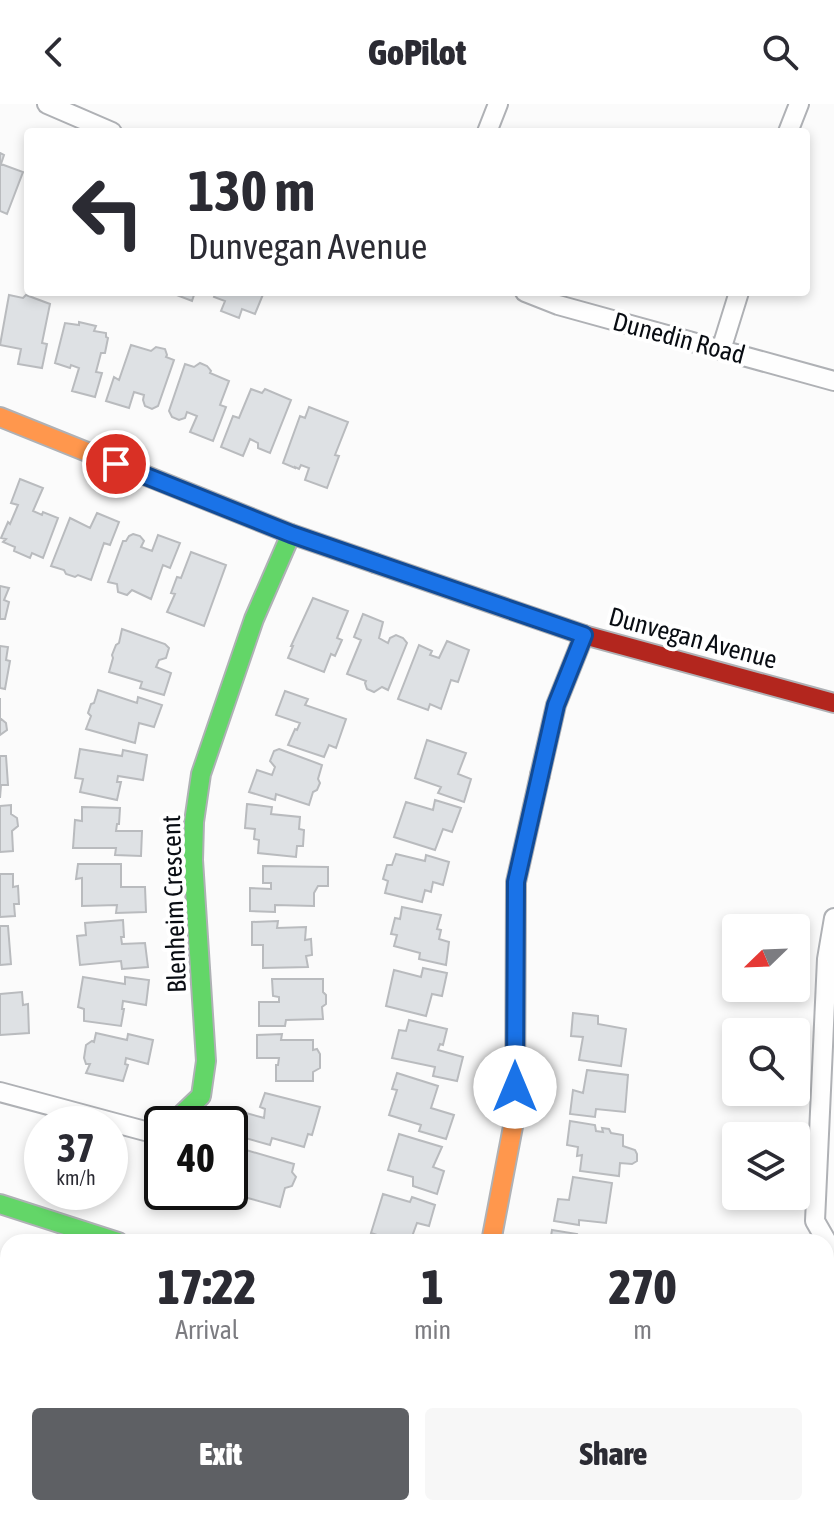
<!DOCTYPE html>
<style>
body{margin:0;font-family:"Asap Condensed",sans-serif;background:#f7f7f7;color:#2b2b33;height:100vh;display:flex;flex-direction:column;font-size:30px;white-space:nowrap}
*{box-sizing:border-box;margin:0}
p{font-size:26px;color:#7c7c81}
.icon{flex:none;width:44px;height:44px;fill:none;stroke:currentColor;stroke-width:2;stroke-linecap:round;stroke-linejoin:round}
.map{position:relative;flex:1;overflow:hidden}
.sheet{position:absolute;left:0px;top:1130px;width:834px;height:282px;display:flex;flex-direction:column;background:#fff;border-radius:24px 24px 0 0;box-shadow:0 4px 12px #0003}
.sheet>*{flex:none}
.top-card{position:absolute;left:24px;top:24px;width:786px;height:168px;border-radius:8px;box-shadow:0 4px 12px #0003;background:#fff;color:#2b2b33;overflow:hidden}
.needle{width:52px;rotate:247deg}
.tools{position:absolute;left:722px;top:810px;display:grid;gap:16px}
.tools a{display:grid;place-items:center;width:88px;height:88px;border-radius:8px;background:#fff;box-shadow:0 4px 12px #0003;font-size:40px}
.speed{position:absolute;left:24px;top:1002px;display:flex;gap:16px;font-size:40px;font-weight:700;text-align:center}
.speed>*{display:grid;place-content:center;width:104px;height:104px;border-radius:50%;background:#fff;box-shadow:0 4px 12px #0003;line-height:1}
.speed small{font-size:20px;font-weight:400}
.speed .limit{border:4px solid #111;border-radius:12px;background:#fff;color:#111}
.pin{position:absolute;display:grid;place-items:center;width:68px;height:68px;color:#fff;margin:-34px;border:4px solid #fff;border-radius:50%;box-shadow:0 2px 8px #0007}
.me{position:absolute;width:88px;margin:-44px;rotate:0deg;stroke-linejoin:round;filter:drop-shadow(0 0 6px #0008)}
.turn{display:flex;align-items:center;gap:28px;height:168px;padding:0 32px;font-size:36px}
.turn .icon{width:104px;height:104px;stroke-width:2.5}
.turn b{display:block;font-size:56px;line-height:68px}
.eta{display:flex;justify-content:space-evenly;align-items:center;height:136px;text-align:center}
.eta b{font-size:48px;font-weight:800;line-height:56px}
.action{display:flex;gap:16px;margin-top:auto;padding:16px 32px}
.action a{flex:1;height:92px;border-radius:8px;background:#5e6064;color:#fff;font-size:32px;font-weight:800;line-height:92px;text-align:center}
.action a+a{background:#f7f7f7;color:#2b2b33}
header{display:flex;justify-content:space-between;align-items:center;height:104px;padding:0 32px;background:#fff;font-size:36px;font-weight:800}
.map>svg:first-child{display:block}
</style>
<header><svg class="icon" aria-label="back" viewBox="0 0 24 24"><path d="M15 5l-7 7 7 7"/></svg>GoPilot<svg class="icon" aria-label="search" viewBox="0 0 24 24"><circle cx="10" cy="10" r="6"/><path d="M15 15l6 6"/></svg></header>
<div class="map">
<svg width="834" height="1411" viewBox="0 0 834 1411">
<rect width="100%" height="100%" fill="#fbfbfb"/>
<path fill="#ecf0f6" d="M826 1351 834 1352V1411H85L84 1404H826Z"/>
<path fill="#dee1e4" stroke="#b9bbbe" stroke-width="2" d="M0 49 4 51 1 60 23 68 7 110 0 107Z
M169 188H195L192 197Z
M216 188H264L255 210 242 205 239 214 221 207 225 197 214 193Z
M9 191 23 194 26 191 50 200 42 239 47 240 42 264 18 260 21 245 0 241Z
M79 218 96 222 94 227 106 229V233L108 234 105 249H101L96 268 102 269 95 293 72 287 79 264 71 261 70 264 55 259 65 219 79 221Z
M131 241 151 247 156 243 165 245 167 251 166 253 174 256 158 302 152 305 145 302 143 296 144 291 134 288 129 304 106 297 114 273 119 276Z
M200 259 207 262 211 267 210 269 229 277 220 301 226 303 213 337 190 328 197 312 187 308 185 314 179 316 172 313 169 307 185 260 194 263Z
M251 285 262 289 265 285 291 296 270 349 258 344V339L250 335 243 352 221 343 233 312 239 314Z
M309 303 348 318 335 351 339 352 327 384 305 376 309 364 301 361 299 365 295 363V364L283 359 300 312 305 314Z
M20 375 43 384 33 407 42 411 43 408 58 414 43 454 32 449 30 454 14 447 15 443 3 438 6 435 1 434 8 418 10 420 18 401 11 399Z
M97 409 119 418 110 441 104 439 91 476 78 471 75 473 66 470 64 466 51 462 70 414 90 424Z
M133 430 140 432 144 437 141 443 152 447 158 431 180 439 170 464 163 461 151 495 132 486 127 491 118 488 117 480 108 478 123 437H126L129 432Z
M191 448 226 461 204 522 167 508 175 490 171 489 177 473 181 474Z
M0 482 9 484 4 496 9 498 5 515H0Z
M313 494 348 507 337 534 342 536 335 552 331 550 324 568 288 554 293 542H291Z
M363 510 383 518 379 534 388 539 390 534 396 531 403 534 407 539 388 586 382 583 374 588 367 585 365 579 366 577 347 570 361 536 354 533Z
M122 525 165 540 169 544 166 554 159 556 156 563 171 569 164 591 140 584 142 578 109 568 113 554 112 551 116 541 119 539Z
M447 537 469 546 458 578 451 576 441 605 430 600 428 606 398 595 419 541 432 547 430 551 439 554Z
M0 542 8 543 6 556 10 557 5 585 0 584Z
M98 586 137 599 138 593 162 601 154 623 139 619 135 639 86 625 91 612 88 609 91 600 94 599Z
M285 587 308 595 305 601 346 615 336 644 329 641 324 653 288 641 295 625 297 626 300 619 276 611Z
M0 594V614L6 619 7 626 0 631Z
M427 636 466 649 458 670 471 675 464 698 438 689 441 683 415 674Z
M80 645 122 652 123 646 147 651 143 676 118 672 117 678H121L117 696 80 688 83 675 75 674Z
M279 645 322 661 318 675 320 679 317 686 313 688 309 701 276 690 275 696 249 688 257 666 272 671 275 663 270 657 274 647Z
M0 652H6L8 681H1L0 694Z
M435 696 461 704 452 728 443 725 435 746 394 733 406 698 433 706Z
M247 700 272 703 271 710 300 713 299 725 304 726 303 742H297L296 753 258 749 259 736 254 735 255 725 245 724Z
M11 701V710L17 714 18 722 12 727 13 747 0 748V702Z
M82 703 120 704 119 720H117L116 727H142L141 752 115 751 116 744H73L75 716 82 717Z
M396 750 425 757 426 751 449 758 443 781 433 778 431 788 425 786 422 798 385 789 388 777 383 775 387 761H392Z
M78 760H121V783H145L146 808 116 809 117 801 82 802V774L76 775Z
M263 762 328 763V782H318L314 789V802L275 801V808L250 807V784L271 785V779H263Z
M0 770H13V783L18 782 19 800H14L15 812 0 813Z
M402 803 441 811 437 825 441 826 439 835 449 838 446 861 419 855 420 849 394 842 397 831 391 830 395 814 400 815Z
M123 816 124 833H121L122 840 145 839 148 863 122 865 121 857 80 861 77 832 86 831 85 819Z
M278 817 277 824 306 823 305 836 311 835 312 851 306 852 308 863 263 864V841H252V818Z
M0 822H8L11 860 0 861Z
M423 864 447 869 442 892 432 890 426 912 386 902 394 866 421 873Z
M83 873 125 880V873L149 876 146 901 123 897 122 905H124L121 922 84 917V905L78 903Z
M272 875H323V888L326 891V900L322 903 323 915 286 916 285 922H259V898H279V893L273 892Z
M22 888 23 901 28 900 29 929 0 931V890Z
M573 909 598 912V920L626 925 621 962 579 956 583 933 571 932Z
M409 916 447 925 443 941 440 940 438 946 463 953 457 977 433 972 435 963 392 954 399 926 406 927Z
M96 929 127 936 128 930 153 936 148 960 126 954 125 960 128 961 123 977 86 969 90 960H86L84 954 86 941 92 937 94 938Z
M282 930 281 936H313V946L317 945 320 950V964L313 968V977H276V961H278L279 954H257V931Z
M587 966 628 971 625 1008 596 1005 595 1013 570 1010 573 986 583 989Z
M397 969 438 982 431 1004 454 1011 446 1035 419 1027 421 1021 389 1011 397 986 392 985Z
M265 989 320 1003 312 1031 308 1030 304 1043 272 1034 270 1041 238 1032 246 1009 264 1014 265 1005 260 1003Z
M570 1017 595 1021 596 1027 603 1028 602 1024 609 1025 611 1029 623 1031V1042L635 1046 637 1050V1057L632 1060 620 1059 619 1072 580 1067 582 1051 577 1052 578 1043 567 1041Z
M399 1030 442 1043 433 1063 444 1067 437 1090 413 1082V1073L388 1066Z
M246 1046 294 1060 292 1068 296 1073 292 1082 285 1084 280 1103 244 1093 245 1099 220 1092 221 1088H230V1070L243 1075 246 1064 238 1058 240 1049Z
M573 1073 612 1079 606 1119 579 1116V1121L554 1117 558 1095 569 1096Z
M383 1090 410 1098 412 1093 435 1101 429 1122 417 1119 410 1138H398L371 1129Z
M552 1126 577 1130 576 1136 590 1138H550Z"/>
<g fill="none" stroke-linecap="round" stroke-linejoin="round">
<defs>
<path id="lane" d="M118 1404 120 1411"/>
<path id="street" d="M47 0 112 28
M487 28 498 0
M788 28 799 0
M525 188 558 201 834 277
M721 246 739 188
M834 814 827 855 815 1117 834 1150
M0 988 145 1027 162 1020"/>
<path id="fast" d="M540 671 556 601 584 531
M163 1020 178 1014 201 992 206 957 193 756 194 718 201 670 254 515 291 430
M0 1100 118 1138"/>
<path id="slow" d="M0 313 291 430 375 459
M491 1138 515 1012 516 778 540 671
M826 1279H834"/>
<path id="jam" d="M375 459 584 531 834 599"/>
</defs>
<use href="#lane" stroke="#afb1b5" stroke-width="13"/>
<use href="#street" stroke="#afb1b5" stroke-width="22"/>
<use href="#fast" stroke="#afb1b5" stroke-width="22"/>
<use href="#slow" stroke="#afb1b5" stroke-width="22"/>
<use href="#jam" stroke="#afb1b5" stroke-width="22"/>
<use href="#lane" stroke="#fefefe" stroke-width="9"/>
<use href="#street" stroke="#fefefe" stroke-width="18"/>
<use href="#fast" stroke="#63d668" stroke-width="18"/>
<use href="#slow" stroke="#ff974d" stroke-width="18"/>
<use href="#jam" stroke="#b3261e" stroke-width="18"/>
</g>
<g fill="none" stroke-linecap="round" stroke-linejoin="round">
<defs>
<path id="route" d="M116 360 291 430 584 531 556 601 516 778 515 983"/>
</defs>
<use href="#route" stroke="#114b97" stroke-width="20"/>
<use href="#route" stroke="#1a73e8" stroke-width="14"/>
</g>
<g text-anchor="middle" stroke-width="8" stroke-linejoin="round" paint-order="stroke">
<g font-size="26" fill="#090d13" stroke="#fff">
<text transform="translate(679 234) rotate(15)" y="9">Dunedin Road</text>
<text transform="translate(693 534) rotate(15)" y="9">Dunvegan Avenue</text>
<text transform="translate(174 800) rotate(-92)" y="9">Blenheim Crescent</text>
</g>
</g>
</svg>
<div class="tools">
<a><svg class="needle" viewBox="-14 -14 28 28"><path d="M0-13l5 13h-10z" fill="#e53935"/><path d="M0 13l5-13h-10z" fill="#7c7c81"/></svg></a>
<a><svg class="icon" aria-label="search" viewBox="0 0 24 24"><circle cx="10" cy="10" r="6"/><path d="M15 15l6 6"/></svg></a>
<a><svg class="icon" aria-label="layers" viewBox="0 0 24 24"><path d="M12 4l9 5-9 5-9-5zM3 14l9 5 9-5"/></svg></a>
</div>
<div class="speed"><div>37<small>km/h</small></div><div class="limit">40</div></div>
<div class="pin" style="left:116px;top:360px;background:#d93025"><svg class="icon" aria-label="arrive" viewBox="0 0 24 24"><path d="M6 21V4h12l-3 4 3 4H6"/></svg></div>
<svg class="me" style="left:515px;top:983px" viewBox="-20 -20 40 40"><circle r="19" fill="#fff"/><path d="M0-13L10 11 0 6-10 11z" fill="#1a73e8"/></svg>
<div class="top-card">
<div class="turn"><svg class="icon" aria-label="left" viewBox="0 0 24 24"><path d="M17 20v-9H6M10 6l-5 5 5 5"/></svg><div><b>130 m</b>Dunvegan Avenue</div></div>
</div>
<section class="sheet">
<div class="eta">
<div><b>17:22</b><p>Arrival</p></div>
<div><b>1</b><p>min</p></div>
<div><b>270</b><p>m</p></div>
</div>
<div class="action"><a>Exit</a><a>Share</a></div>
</section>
</div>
